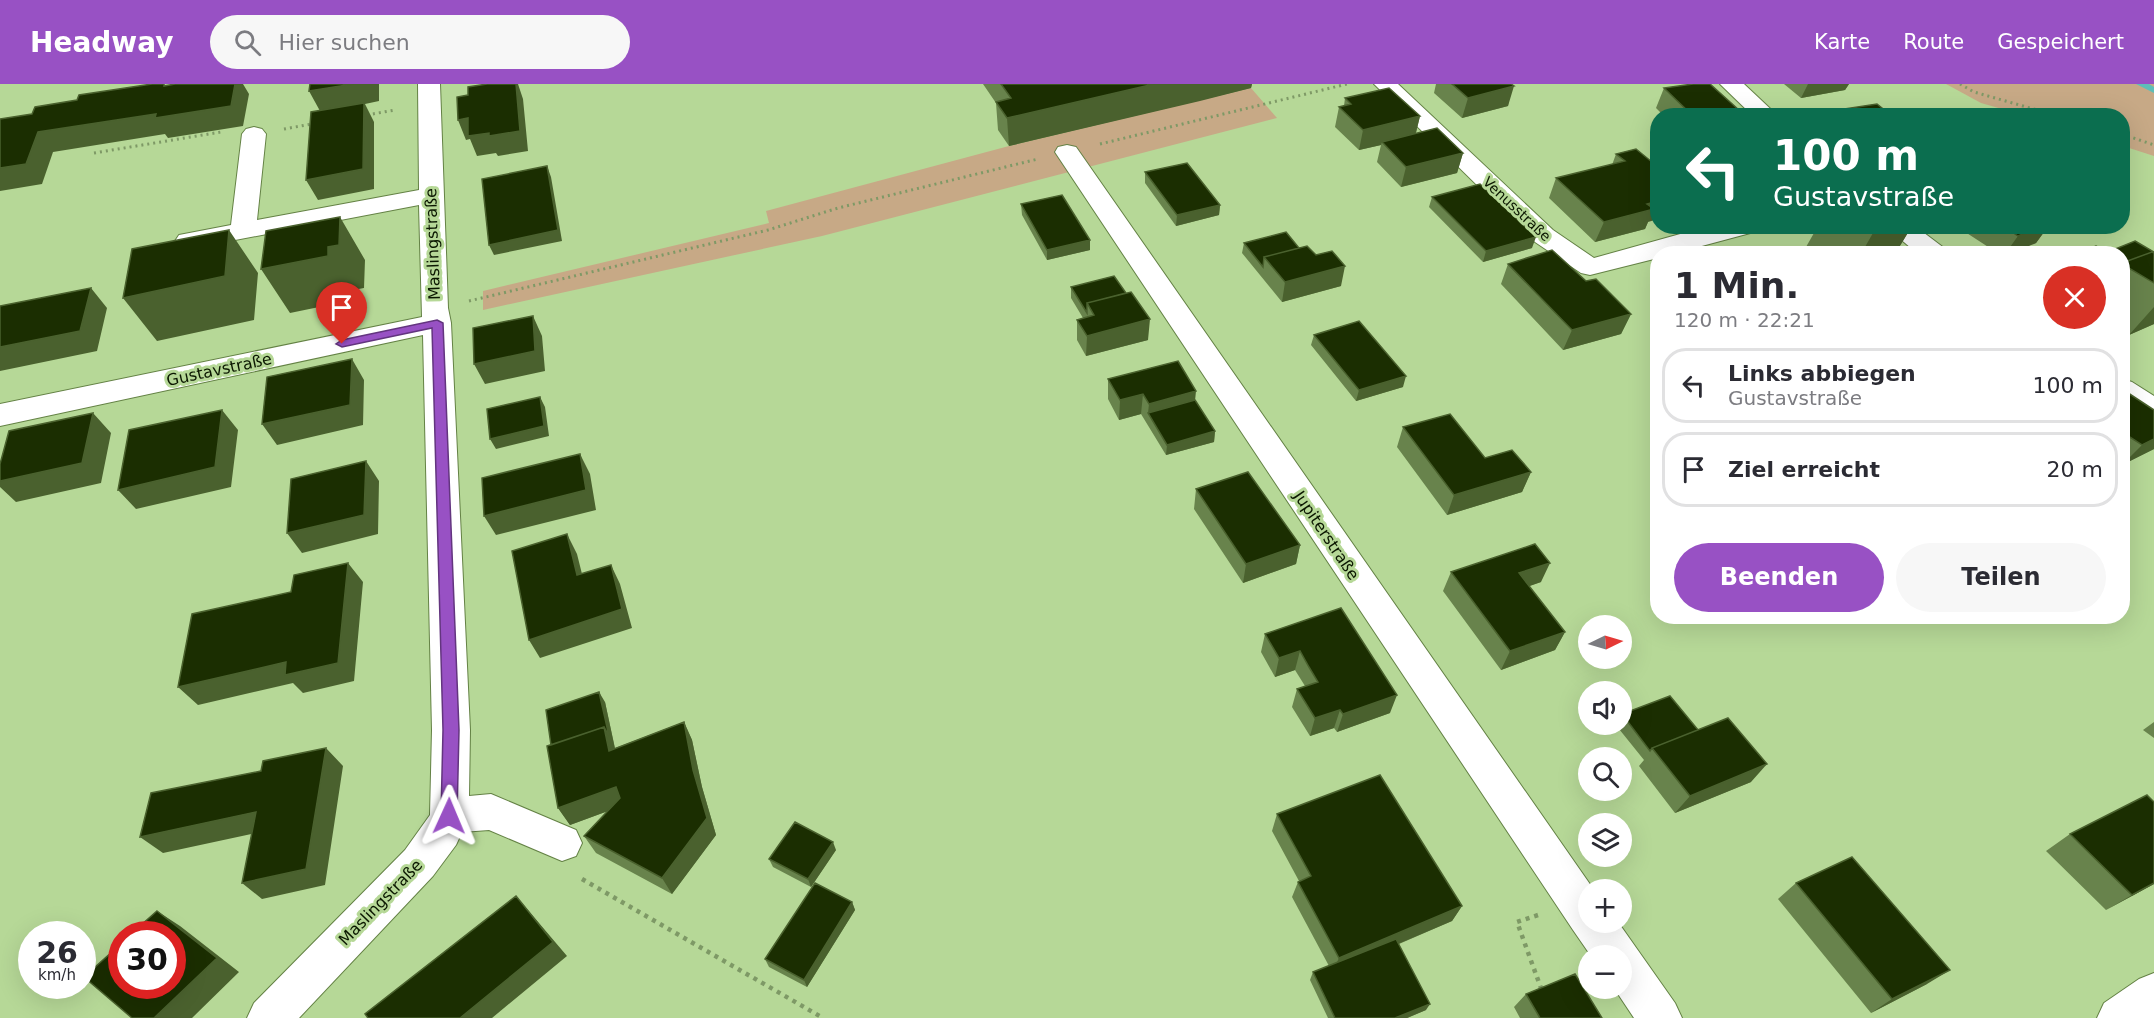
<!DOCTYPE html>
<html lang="de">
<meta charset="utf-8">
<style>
body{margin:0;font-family:"DejaVu Sans",sans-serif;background:#f7f7f7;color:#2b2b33;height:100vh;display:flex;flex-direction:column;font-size:22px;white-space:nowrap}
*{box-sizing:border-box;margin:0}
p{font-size:20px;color:#7c7c81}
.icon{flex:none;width:33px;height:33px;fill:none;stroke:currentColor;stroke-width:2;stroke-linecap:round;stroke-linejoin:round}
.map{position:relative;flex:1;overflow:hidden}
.side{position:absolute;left:1650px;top:162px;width:480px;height:378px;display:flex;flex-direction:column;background:#fff;border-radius:24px;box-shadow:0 6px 24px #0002}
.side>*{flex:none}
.hud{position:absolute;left:1650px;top:24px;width:480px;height:126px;border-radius:24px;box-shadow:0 6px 24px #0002;background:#0b6e4f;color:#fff;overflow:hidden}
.needle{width:39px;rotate:85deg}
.controls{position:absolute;left:1578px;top:531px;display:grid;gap:12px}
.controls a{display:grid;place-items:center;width:54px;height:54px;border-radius:50%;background:#fff;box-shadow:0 6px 24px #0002;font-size:30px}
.speed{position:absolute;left:18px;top:837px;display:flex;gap:12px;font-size:30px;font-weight:700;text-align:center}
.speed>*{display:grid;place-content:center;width:78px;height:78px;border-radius:50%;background:#fff;box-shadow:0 6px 24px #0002;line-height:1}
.speed small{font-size:15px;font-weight:400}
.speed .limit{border:9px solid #d22;background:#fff;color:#111}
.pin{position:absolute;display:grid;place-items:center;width:51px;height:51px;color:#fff;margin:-62px -26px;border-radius:50% 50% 50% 0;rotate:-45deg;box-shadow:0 0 6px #0007}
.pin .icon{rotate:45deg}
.me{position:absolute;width:66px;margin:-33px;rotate:1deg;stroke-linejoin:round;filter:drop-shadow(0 0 4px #0008)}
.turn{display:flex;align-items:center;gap:21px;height:126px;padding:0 24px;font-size:27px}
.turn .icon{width:78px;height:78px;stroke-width:2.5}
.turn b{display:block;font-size:42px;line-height:51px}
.round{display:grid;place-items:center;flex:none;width:63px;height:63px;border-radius:32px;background:#f7f7f7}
.summary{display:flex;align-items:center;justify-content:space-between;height:102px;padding:0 24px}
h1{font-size:36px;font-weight:800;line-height:45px}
.primary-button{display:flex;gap:12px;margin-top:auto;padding:12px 24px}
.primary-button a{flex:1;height:69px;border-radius:36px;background:#9851c4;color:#fff;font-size:24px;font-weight:800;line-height:69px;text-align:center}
.primary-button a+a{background:#f7f7f7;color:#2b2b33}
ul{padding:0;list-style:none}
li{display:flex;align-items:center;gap:18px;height:75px;margin:0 12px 9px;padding:0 12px;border:3px solid #e1e1e2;border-radius:24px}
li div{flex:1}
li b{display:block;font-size:22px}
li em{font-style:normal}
header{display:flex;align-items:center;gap:36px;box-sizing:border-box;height:84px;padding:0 30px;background:#9851c4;color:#fff}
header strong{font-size:28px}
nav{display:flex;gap:33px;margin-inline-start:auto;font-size:21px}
.search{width:420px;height:54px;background:#f7f7f7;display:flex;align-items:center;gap:15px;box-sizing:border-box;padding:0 21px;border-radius:33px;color:#7c7c81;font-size:22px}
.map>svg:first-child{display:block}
</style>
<header>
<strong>Headway</strong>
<div class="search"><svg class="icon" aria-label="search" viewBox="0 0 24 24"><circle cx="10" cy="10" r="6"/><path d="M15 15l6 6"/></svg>Hier suchen</div>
<nav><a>Karte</a><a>Route</a><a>Gespeichert</a></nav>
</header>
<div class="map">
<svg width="2154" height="934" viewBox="0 0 2154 934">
<rect width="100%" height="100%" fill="#b6d897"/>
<path fill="#c7a986" d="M1946 0H2154V72L2123 62 2122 32 2023 31 1981 19Z
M1251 4 1277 34 822 152 483 226V207L769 139 766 127 1009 62Z"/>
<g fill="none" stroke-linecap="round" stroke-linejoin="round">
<path fill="#5dbeb8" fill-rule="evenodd" d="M2136 0H2149L2154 3V9Z"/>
<defs>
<path id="minor" d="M418 0H440L448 224 451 239 470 646 469 712 491 710 576 746 582 759 576 772 562 777 489 746 462 748 456 761 433 792 299 934H247L254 919 405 766 430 731 432 646 423 251 0 342V320L422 233 419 121 188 165 179 163 175 157 179 151 231 141 242 50 246 45 254 43 262 45 266 50 257 136 419 106Z
M1374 0H1398L1553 146 1594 174 1709 142H1758L1754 148 1672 170H1658V174L1590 191 1581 189 1535 158Z
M1720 0H1744L1778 32H1753Z
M1067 61 1076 63 1594 806H1588V838H1618L1675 919 1682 934H1634L1614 904H1622V872H1591L1573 846 1055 68 1058 63Z
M1885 142H1915L1944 164 1948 170H1918Z
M2122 295 2132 298 2154 312V336L2143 333 2122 319Z
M2154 889V934H2097L2104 919 2139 895Z"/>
</defs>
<use href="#minor" stroke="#648245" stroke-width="2"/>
<path stroke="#7e9966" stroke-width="3" stroke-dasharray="2 4" stroke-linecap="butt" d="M1960 0 1974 8 2058 32
M367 31 395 26
M284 45 312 40
M2122 50 2154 61
M1100 60 1347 0
M94 69 221 48
M469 217 768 146 838 124 1038 75"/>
<path stroke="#7e9966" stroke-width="4.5" stroke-dasharray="4 5" stroke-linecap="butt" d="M582 795 823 934
M1538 831 1517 838 1542 907"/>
<use href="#minor" fill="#fff" fill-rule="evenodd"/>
</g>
<path fill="#68834c" d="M983 0H1252L1251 4 1009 62 998 46 996 19Z
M1436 0H1511L1508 22 1462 34 1434 9Z
M1784 0H1849L1845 6 1801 14Z
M1664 4 1740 27 1738 32H1664L1656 24Z
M1345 14 1420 32 1416 49 1463 69 1457 89 1401 103 1377 78 1381 61 1359 66 1335 43 1339 23 1344 22Z
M1831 27 1892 32H1828Z
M1636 65 1648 138 1645 145 1595 158 1549 114 1556 94 1612 81 1616 70Z
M1145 88 1220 121 1219 131 1176 142 1145 99Z
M1432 113 1532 164 1483 178 1429 123Z
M1021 120 1090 156V166L1047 176 1022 131Z
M1818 142H1912L1895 170H1814L1806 163Z
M1956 142H2052L2047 144 2036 159 2009 170H1999Z
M1244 159 1299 164 1316 171 1341 202 1282 218 1242 169Z
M2108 168H2154V240L2129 251 2122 247V170Z
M1508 180 1631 230 1621 250 1563 266 1501 200Z
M1071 203 1148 256 1086 272 1077 256V236L1083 234 1071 214Z
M1314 251 1403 303 1356 317 1311 261Z
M1108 295 1195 316 1215 347 1214 358 1166 371 1141 330 1119 336 1108 315Z
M2122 305 2154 365 2122 381Z
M1403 343 1485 374 1531 388 1522 408 1447 431 1397 363Z
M1196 405 1300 461 1296 480 1243 499 1194 425Z
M1451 488 1541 498 1529 502 1565 548 1555 566 1501 586 1443 507Z
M1341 524 1390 629 1337 648 1334 644 1310 652 1292 623 1297 605 1305 602 1295 586 1275 593 1261 568 1265 550Z
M605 618 615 664 684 638 692 656 702 703 716 751 672 810 596 769 584 752 608 727 570 741 558 724 551 661Z
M1622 630 1698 646 1751 698 1675 729 1639 682 1644 676 1615 640H1622Z
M2154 638V654L2143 646Z
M2154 718V800L2106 826 2046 767 2070 750Z
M1277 730 1462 822 1452 837 1399 860 1426 926 1407 934H1328L1310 896 1313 888 1329 882 1292 813 1298 798 1299 797 1272 747Z
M836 766 811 803 773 783 769 775Z
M1796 799 1927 900 1871 929 1778 815Z
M852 818 855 826 807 903 769 883 765 875Z
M1526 910 1602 934H1520L1514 923Z"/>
<path fill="#4a612e" d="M235 0H243L249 10 243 42 168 54 165 50 53 68 42 100 0 107V84L38 48Z
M353 0H379V17L365 20 374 38V105L318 116 306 96 320 27 309 7Z
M516 0H518L523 15 528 67 498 72 496 69 477 72 470 55 466 56 458 36 468 34Z
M1154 0H1202L1200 17 1009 62 1007 34Z
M1202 0H1252L1251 4 1200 17Z
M1808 0H1849L1845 6 1801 14Z
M1514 2 1508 22 1462 34 1468 14Z
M1740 27 1738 32H1713Z
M1420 32 1415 52 1382 58 1381 61 1359 66 1363 46Z
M1463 69 1457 89 1401 103 1406 83Z
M547 82 551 93 562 157 494 171 489 161Z
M1658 117V135L1648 138 1645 145 1595 158 1604 138 1647 120Z
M1220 121 1219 131 1176 142 1177 131Z
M340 133 365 176 364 204 353 206V216L290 229 261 185Z
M1892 142H1912L1895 170H1861L1873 149Z
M2034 142H2052L2047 144 2036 159 2009 170H2005L2018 152Z
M229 146 258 189 254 236 157 257 123 214Z
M1536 153 1532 164 1483 178 1486 167Z
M1090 156V166L1047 176V166Z
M1345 182 1341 202 1282 218 1285 198Z
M91 204 107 224 97 267 0 287V263Z
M2154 223V240L2129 251Z
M1631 230 1621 250 1563 266 1572 246Z
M533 232 542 252 545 287 485 300 474 280Z
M1150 235 1148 256 1086 272 1087 252Z
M352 275 364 296 363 341 277 361 262 340Z
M1406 292 1403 303 1356 317 1359 306Z
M1196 307 1194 327 1148 329 1149 320Z
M1143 310 1141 330 1119 336 1120 316Z
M540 313 545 323 549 352 496 365 490 355Z
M222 326 238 346 231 403 136 425 118 406Z
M93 329 111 349 101 399 16 418 0 403V397Z
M1215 347 1214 358 1166 371 1167 361Z
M2154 355V365L2122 381 2142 361Z
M580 370 590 390 596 426 496 451 484 432Z
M366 377 379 397 378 450 302 469 287 449Z
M1531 388 1522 408 1447 431 1454 411Z
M567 450 577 470 587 510 577 491Z
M1300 461 1296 480 1243 499 1246 480Z
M348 479 363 498 354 597 303 609 293 599 198 621 178 603Z
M1550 479 1541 498 1510 509 1519 489Z
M611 481 620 500 632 544 540 574 529 556Z
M1565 548 1555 566 1501 586 1510 567Z
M1300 567 1295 586 1275 593 1279 574Z
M599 608 605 618 619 684 553 671Z
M1397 611 1390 629 1337 648 1343 630Z
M1340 626 1334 644 1310 652 1315 634Z
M684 638 692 656 702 703 716 751 672 810 662 794 693 686Z
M326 664 343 682 325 801 262 815 242 799Z
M1767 680 1751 698 1675 729 1690 712Z
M616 703 627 720 570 741 558 724Z
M256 728 275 745 163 769 140 753Z
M833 758 836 766 811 803 808 795Z
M2154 799V800L2106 826 2132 811Z
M516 812 567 872 492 934H460Z
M852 818 855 826 807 903 804 896Z
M1462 822 1452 837 1332 888 1339 874Z
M157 827 180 842 239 888 192 934H154Z
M1950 886 1927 900 1871 929 1892 915Z
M1430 920 1426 926 1407 934H1395Z"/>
<path fill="#1b2e01" stroke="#4a612e" stroke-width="1.5" d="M152 0H164V2L175 0H235L231 22 155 34 156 30 38 48 26 80 0 84V35L32 30 35 23 77 16 79 11Z
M310 0H353L309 7Z
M487 0H516L520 47 489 52V49L468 52V34L458 36 457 13 468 11V3Z
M1001 0H1154L1007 34 996 18 1011 14Z
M1452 0H1511L1514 2 1468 14Z
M1693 0H1710L1740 27 1713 32H1693L1664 4Z
M1389 4 1420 32 1363 46 1339 23 1351 20 1345 14Z
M364 19 363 85 306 96 311 28Z
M1877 20 1892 32H1836L1831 27Z
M1437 44 1463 69 1406 83 1382 58Z
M1636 65 1658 83V117L1647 120 1654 125 1604 138 1556 94 1625 77 1616 70Z
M1187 79 1220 121 1177 131 1145 88Z
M547 82 558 146 489 161 482 95Z
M1480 100 1536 153 1486 167 1432 113Z
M1062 111 1090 156 1047 166 1021 120Z
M340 133 339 161 328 163V172L261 185 266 147Z
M1863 142H1892L1873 149Z
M2003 142H2041L2018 152Z
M229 146 225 192 123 214 132 165Z
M1286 148 1299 164 1264 173 1263 183 1244 159Z
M2135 157 2154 168V169L2152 168 2122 179V170H2076L2096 162 2108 168Z
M1307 162 1316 171 1332 167 1345 182 1285 198 1264 173Z
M1552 166 1586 197 1596 195 1631 230 1572 246 1508 180Z
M2152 168 2154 169V199L2122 180V179Z
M1114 192 1126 209 1087 219V229L1071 203Z
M91 204 80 247 0 263V222Z
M1131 208 1150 235 1087 252 1077 236 1094 231 1087 219Z
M533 232 535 267 474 280 473 244Z
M1359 237 1406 292 1359 306 1314 251Z
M352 275 350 321 262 340 267 293Z
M1178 277 1196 307 1149 320 1143 310 1120 316 1108 295Z
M2122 305 2154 326V355L2142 361 2122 348Z
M540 313 544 342 490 355 487 325Z
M1195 316 1215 347 1167 361 1148 329Z
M222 326 215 383 118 406 129 346Z
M93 329 82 379 0 397V380L9 347Z
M1450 330 1485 374 1512 366 1531 388 1454 411 1403 343Z
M580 370 586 406 484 432 482 394Z
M366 377 364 431 287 449 291 395Z
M1248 388 1300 461 1246 480 1196 405Z
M567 450 577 491 611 481 622 525 529 556 512 467Z
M1535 460 1550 479 1519 489 1565 548 1510 567 1451 488Z
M348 479 338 579 285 591 286 578 178 603 192 530 291 508 294 491Z
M1341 524 1397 611 1343 630 1340 626 1315 634 1297 605 1318 598 1309 583 1300 567 1279 574 1265 550Z
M599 608 609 652 604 643 551 661 546 626Z
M1670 612 1698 646 1652 664 1650 667 1622 630Z
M1728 634 1767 680 1690 712 1652 664Z
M684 638 693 686 707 734 662 794 584 752 620 714 616 703 558 724 547 662 604 643 609 667Z
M326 664 306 785 242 799 256 728 140 753 151 709 261 687 263 677Z
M1380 691 1462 822 1339 874 1298 798 1311 792 1277 730Z
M2147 711 2154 718V799L2132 811 2070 750Z
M795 738 833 758 808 795 769 775Z
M1852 773 1950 886 1892 915 1796 799Z
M815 799 852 818 804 896 765 875Z
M516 812 553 858 460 934H368L365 930Z
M157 827 217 874 154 934H132L84 893 122 859V902H172V850H131Z
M1396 855 1430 920 1395 934H1335L1313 888Z
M1575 890 1602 934H1540L1526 910Z"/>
<path fill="#9851c4" stroke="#63357f" stroke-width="1.5" d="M437 236 443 239 459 646 457 732 455 737 449 739 443 737 441 732 443 646 432 244 342 263 336 260 342 256Z"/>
<g text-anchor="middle" stroke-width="6" stroke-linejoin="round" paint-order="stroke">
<g font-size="14" fill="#0b1701" stroke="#b6d897">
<text transform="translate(1517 125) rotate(43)" y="5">Venusstraße</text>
</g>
<g font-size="16" fill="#0b1701" stroke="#b6d897">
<text transform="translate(432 160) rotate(-92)" y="6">Maslingstraße</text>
<text transform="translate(219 285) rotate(-12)" y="6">Gustavstraße</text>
<text transform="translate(1327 451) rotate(56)" y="6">Jupiterstraße</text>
<text transform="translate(380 818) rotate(-46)" y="6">Maslingstraße</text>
</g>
</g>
</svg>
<div class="controls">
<a><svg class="needle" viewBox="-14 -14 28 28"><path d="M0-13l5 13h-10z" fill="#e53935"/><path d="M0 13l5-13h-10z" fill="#7c7c81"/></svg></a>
<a><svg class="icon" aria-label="sound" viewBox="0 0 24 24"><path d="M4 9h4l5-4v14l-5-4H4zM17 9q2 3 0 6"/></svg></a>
<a><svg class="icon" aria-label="search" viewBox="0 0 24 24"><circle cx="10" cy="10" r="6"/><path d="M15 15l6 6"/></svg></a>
<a><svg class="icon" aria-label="layers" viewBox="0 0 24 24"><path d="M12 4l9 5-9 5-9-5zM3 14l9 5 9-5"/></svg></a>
<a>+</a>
<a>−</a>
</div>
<div class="speed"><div>26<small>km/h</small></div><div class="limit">30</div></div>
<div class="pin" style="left:342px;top:260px;background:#d93025"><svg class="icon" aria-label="arrive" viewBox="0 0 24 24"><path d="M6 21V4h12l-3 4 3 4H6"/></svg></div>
<svg class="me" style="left:449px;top:732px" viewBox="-20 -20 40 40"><path d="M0-17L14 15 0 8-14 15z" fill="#9851c4" stroke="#fff" stroke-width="4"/></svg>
<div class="hud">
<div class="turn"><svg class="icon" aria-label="left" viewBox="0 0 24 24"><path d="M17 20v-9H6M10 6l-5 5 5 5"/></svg><div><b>100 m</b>Gustavstraße</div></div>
</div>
<section class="side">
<div class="summary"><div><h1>1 Min.</h1><p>120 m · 22:21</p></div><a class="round" style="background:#d93025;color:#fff"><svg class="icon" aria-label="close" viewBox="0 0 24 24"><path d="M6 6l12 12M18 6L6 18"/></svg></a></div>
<ul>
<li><svg class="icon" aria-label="left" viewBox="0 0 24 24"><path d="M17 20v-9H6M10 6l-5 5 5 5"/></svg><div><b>Links abbiegen</b><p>Gustavstraße</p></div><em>100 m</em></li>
<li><svg class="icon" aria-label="arrive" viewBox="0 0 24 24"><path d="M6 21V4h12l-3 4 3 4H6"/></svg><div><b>Ziel erreicht</b></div><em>20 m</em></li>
</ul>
<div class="primary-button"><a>Beenden</a><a>Teilen</a></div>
</section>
</div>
